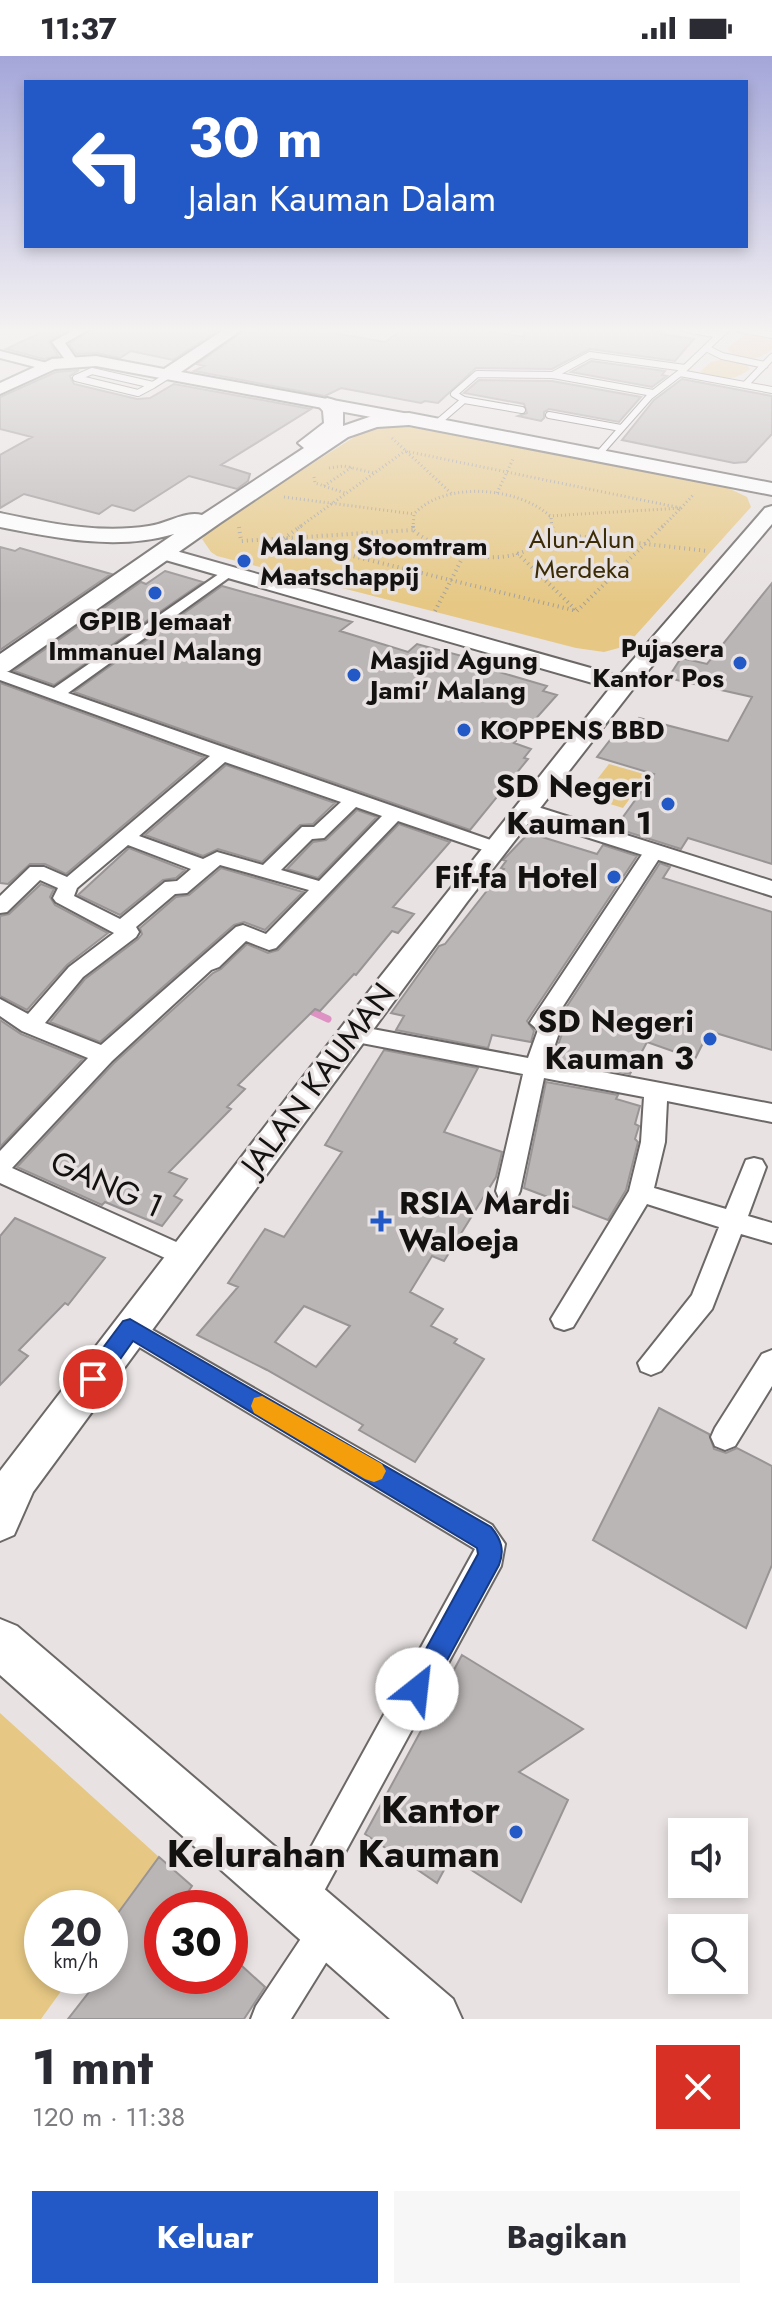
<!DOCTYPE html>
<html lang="id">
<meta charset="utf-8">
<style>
body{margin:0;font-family:Jost,sans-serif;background:#f7f7f7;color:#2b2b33;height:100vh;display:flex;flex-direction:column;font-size:30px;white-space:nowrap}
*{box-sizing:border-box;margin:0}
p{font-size:26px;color:#7c7c81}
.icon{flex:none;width:44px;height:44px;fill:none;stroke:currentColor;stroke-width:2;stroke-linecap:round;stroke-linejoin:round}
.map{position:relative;height:1963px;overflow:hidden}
.panel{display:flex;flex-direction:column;background:#fff;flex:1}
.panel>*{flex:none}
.guide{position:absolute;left:24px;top:24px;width:724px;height:168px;border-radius:0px;box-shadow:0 4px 12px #0003;background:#2359c6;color:#fff;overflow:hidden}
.buttons{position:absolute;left:668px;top:1762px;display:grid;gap:16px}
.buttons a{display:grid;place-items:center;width:80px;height:80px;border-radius:0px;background:#fff;box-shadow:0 4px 12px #0003;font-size:40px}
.speed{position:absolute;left:24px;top:1834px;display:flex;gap:16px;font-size:40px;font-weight:700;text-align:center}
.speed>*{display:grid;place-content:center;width:104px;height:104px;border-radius:50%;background:#fff;box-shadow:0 4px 12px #0003;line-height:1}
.speed small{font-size:20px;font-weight:400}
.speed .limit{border:12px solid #d22;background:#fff;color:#111}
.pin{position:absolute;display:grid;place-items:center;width:68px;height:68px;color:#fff;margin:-34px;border:4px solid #fff;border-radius:50%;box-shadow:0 2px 8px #0007}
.me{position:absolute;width:88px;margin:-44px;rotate:29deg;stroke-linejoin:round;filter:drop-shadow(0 0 6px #0008)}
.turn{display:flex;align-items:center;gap:28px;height:168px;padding:0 32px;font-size:36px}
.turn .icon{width:104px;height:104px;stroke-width:2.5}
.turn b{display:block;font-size:56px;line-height:68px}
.round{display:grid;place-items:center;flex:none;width:84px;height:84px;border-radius:0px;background:#f7f7f7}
.headline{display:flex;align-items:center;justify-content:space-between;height:136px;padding:0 32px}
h1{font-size:48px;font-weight:700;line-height:60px}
.primary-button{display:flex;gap:16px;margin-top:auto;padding:16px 32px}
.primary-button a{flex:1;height:92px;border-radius:0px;background:#2359c6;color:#fff;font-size:32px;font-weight:700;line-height:92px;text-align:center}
.primary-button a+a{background:#f7f7f7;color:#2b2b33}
.status{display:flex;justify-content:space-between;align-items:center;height:56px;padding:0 40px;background:#fff;direction:ltr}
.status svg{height:22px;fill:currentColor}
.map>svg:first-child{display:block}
</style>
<div class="status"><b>11:37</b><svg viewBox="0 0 49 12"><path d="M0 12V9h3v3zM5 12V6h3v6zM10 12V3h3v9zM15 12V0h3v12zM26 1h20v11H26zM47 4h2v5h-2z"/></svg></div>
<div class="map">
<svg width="772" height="1963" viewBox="0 0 772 1963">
<rect width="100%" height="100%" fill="#e8e3e2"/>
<path fill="#e6c884" d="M744 278 772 283V293C759 306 745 304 729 296L728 292Z
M720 304 746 308 750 313C735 325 717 326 700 316L711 306Z
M384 370 417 372 726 431 747 441 751 451 626 590 604 596 576 592 217 500 211 496 202 483 214 470 359 378Z
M609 708 647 719 623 752 584 740Z
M0 1657 159 1801 110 1868V1852H42V1920H72L41 1963H0Z"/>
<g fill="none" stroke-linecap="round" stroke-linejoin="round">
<path stroke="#de91c3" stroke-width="7" d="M304 952 328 963"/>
</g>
<path fill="#bbb6b6" stroke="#999495" stroke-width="2" fill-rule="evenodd" d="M48 273H70L49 285 58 300 44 303 6 293Z
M93 273H220L173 304 131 295 120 302 96 297 77 298 69 288Z
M246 273H310L385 286 403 273H476L524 281 525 273H666L661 278 694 283 675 305 590 293 552 313 476 312 438 347 425 345 421 347 341 332 325 340 194 315 204 310 197 308Z
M591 305 665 315 662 319 667 320 652 331 571 316Z
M79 314 70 320 74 328 137 343 150 342 174 328 311 353 221 409 250 418 248 425 237 433 189 420 134 455 112 449 99 458 24 438 0 452V399L32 381 0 373V341L56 316Z
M682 323 772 340V378L746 406 734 407 622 384 654 344Z
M479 324 552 325 641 341 619 366 549 353 544 356V362L541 365 518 360 527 357 524 348 464 337Z
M0 491 15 495 20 492 111 518 0 594Z
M165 515 203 526 54 629 14 615 141 526 146 528Z
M772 527V808L688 782 681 793 615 772 654 718 597 701 614 679 625 682 639 662 728 685 752 641 668 622 681 602 707 608Z
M222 530 352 566 340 575 408 596 417 588 496 609 492 614 547 630 543 635 557 639 514 687 531 693 524 702 528 703 470 774 74 636Z
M0 627 204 701 66 818 45 808H30L8 828 0 827Z
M226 709 335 747 313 768 300 769 262 806 218 793 203 800 145 779Z
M357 754 377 761 318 822 287 813 313 786 326 784Z
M399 768 450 786 393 851 414 858 398 877 392 875 356 919 354 918 320 955 315 953 238 1029 245 1033 227 1051 231 1053 169 1116 187 1123 174 1140 182 1144 162 1170 105 1146 102 1149 17 1111 114 1007 213 917 221 913 247 888 268 897 278 894Z
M529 777 597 798 603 789 637 800 527 965 534 975 531 986 492 979 488 992 396 974 404 960 391 957 439 890 445 888 504 813 501 812 506 805 503 804Z
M129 792 185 814 176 822 163 824 120 859 78 839Z
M660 807 670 811 663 822 772 856V994L709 975 695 1003 647 986 630 1018 553 1004 564 972 558 964Z
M221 812 303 836 265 874 244 866 234 869 100 986 50 966 85 923 138 883 142 878 140 872 176 841 189 839Z
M41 828 54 833 50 841 55 849 108 877 67 909 27 954 0 940V860L9 858Z
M0 964 21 978 83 1003 0 1091Z
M384 994 478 1012 444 1076 502 1096 496 1121 444 1205 432 1200 410 1236 443 1253 431 1270 457 1283 454 1287 484 1303 415 1406 359 1374 363 1369 267 1314 197 1279 238 1231 228 1227 265 1173 284 1181 342 1096 325 1089ZM304 1250 350 1270 316 1311 275 1286Z
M546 1026 618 1039 616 1043 640 1050 635 1068 639 1070 635 1083 638 1086 626 1134 608 1164 524 1132Z
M15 1162 105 1202 68 1249 65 1247 19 1294 28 1300 0 1329V1180Z
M659 1352 709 1378 714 1393 726 1397 737 1392 772 1410V1509L746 1572 593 1484Z
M462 1599 583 1673 519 1716 568 1744 521 1846 451 1801 437 1827 365 1778Z
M159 1801 192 1830 177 1852H162V1920H230V1899L265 1931 244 1963H68L89 1936 73 1920H110V1868Z"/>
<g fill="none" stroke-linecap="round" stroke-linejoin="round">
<defs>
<path id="service" d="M686 273 720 279
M739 273 772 279
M706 292 722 300 765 309
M92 315 153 329 138 337 76 322Z
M680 317 772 334
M553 319 590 299 685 312
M153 329 172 317
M745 329 772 301
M522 354 464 344 454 338 477 318 553 319 653 337
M549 359 621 372
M436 368 464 344
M598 399 650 340 680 317 726 273"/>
<path id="minor" d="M76 273H90L65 287 77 304 71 308 67 306 52 286Z
M0 295 51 308 53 310 47 314 0 302Z
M229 511 236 515 234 518 68 637 502 788 505 792 495 798 398 765 276 892 269 894 246 885 219 911 211 914 112 1005 12 1112 194 1194 198 1201 194 1208 185 1211 0 1127V1095L88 1002 22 975 0 960V943L28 958 69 911 114 877 56 846 53 842 58 832 40 824 7 856 0 857V840L30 811H44L67 821 210 700 0 624V613L54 632ZM225 706 341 746 314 771H302L263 809 217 796 203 803 139 780ZM356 751 382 760 319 825 281 814 312 783 324 782ZM128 789 191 813 177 825 165 826 120 863 74 840 77 832ZM220 809 309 834 266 878 243 869 236 871 101 989 45 967 83 921 136 881 139 876 136 871 175 838 187 837Z
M654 789 664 795 554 964 561 971 549 1006 772 1048V1066L667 1045 665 1086 654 1132 726 1153 746 1104 754 1102 762 1104 766 1111 748 1160 772 1167V1187L741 1178 712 1253 661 1315 651 1319 641 1315 638 1307 692 1239 719 1171 647 1148 573 1271 564 1274 555 1271 551 1263 629 1135 641 1086 644 1041 544 1022 520 1135 517 1142 508 1145 499 1142 496 1135 523 1018 351 985 343 982 340 977 343 972 351 969 528 1002 538 974 530 967 533 962 647 791Z
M130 1261 492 1469 505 1488 501 1510 311 1859 299 1865 287 1859 281 1847 287 1835 475 1493 121 1280 117 1272 121 1264Z
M772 1294V1330L735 1390 725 1394 715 1390 711 1381 715 1372 762 1298Z
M329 1855 342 1860 347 1873 291 1963H251L256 1950 316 1860Z"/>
<path id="tertiary" d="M525 747 772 825V840L517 759 514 754Z"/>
<path id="secondary" d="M225 273H243L181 316 409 358 418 363 409 368 96 310 55 313 0 338V327L52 303 96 300 164 313Z
M772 450V468L636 629 467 846 33 1436 14 1479 0 1485V1415L373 930 610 632 155 501 152 497 155 493H169L619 620 765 452Z"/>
<path id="primary" d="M327 342 334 344 343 354V370L375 359 409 357 772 427V439L409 369 377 371 348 381 220 467 9 615 0 618V598L174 478C116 495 57 482 0 471V457C48 467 99 478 149 470 166 468 186 454 202 459L304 392 298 387 324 367 323 355 317 348Z
M0 1563 17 1570 453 1943 462 1963H390L0 1619Z"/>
</defs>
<use href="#service" stroke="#6c6867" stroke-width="8"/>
<use href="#minor" stroke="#6c6867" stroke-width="4"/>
<use href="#tertiary" stroke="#6c6867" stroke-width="4"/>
<use href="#secondary" stroke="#6c6867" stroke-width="4"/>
<use href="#primary" stroke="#6c6867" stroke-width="4"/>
<path stroke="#a19e9d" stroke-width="3" stroke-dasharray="1 3" stroke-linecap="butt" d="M392 382 452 438
M329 412 344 410 374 417
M314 421 315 427 345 437
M324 430 352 411
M497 437 514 401
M284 441 414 458
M549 460 681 452 694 438
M298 472 405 395 681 452 661 472
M413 472 414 458C445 424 520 431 551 461L552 472"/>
<path stroke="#a19e9d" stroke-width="4" stroke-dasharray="1 4" stroke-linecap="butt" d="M301 470 283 483 577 555 663 470
M413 470V474C448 504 527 518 553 470
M239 471 241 485 413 474
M550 477 708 495
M517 497 576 554
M435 555 464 499"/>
<use href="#service" stroke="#fff" stroke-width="6"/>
<use href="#minor" fill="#fff" fill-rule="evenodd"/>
<use href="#tertiary" fill="#fff" fill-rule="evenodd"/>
<use href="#secondary" fill="#fff" fill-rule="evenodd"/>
<use href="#primary" fill="#fff" fill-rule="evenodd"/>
</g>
<linearGradient id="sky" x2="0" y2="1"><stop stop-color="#a4a6d9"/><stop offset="0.5" stop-color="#f5f2f2"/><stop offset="1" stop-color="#f5f2f2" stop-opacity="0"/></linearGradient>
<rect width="772" height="548" fill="url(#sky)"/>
<path fill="#2359c6" stroke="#173a81" stroke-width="2" d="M130 1263 491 1471C501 1483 505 1494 499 1509L426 1643 417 1647 407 1643 404 1633 478 1498 477 1492 133 1285 101 1330 93 1332 85 1330 82 1323 85 1316 123 1265Z"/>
<path fill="#f59e0b" d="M262 1340 382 1408 386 1415 382 1423 374 1426 365 1423 254 1357 251 1350 254 1342Z"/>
<g fill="#2359c6" stroke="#e8e3e2" stroke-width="3">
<circle cx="244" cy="505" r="8"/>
<circle cx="155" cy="537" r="8"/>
<circle cx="740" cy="607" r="8"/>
<circle cx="354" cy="619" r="8"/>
<circle cx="464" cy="674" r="8"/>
<circle cx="668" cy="748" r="8"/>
<circle cx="614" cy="821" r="8"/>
<circle cx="710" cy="983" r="8"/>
<path d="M377 1153h8v8h8v8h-8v8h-8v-8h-8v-8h8z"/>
<circle cx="516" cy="1776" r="8"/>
</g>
<g text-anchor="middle" stroke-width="7" stroke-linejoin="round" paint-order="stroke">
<g font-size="26" fill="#3c2c06" stroke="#e8e3e2">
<text x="582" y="492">Alun-Alun<tspan x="582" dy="30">Merdeka</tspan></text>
</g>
<g font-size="26" font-weight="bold" fill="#131211" stroke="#e8e3e2" text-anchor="start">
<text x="260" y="499">Malang Stoomtram<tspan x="260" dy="30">Maatschappij</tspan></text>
<text x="155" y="574" text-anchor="middle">GPIB Jemaat<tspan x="155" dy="30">Immanuel Malang</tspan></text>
<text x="724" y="601" text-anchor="end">Pujasera<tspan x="724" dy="30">Kantor Pos</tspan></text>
<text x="370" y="613">Masjid Agung<tspan x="370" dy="30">Jami' Malang</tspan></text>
<text x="480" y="683">KOPPENS BBD</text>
</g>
<g font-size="32" font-weight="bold" fill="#131211" stroke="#e8e3e2" text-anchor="end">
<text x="652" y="741">SD Negeri<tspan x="652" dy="37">Kauman 1</tspan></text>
<text x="598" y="832">Fif-fa Hotel</text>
<text x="694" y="976">SD Negeri<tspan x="694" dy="37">Kauman 3</tspan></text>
<text x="399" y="1158" text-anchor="start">RSIA Mardi<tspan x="399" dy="37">Waloeja</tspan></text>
</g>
<g font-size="32" fill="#131211" stroke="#e8e3e2">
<text transform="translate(318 1023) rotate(-53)" y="11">JALAN KAUMAN</text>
<text transform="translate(107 1128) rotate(24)" y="11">GANG 1</text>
</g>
<g font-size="38" font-weight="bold" fill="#131211" stroke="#e8e3e2" text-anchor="end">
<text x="500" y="1767">Kantor<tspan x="500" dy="44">Kelurahan Kauman</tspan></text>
</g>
</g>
</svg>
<div class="buttons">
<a><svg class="icon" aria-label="sound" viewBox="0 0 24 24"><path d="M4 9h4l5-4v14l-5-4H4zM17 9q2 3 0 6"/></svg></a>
<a><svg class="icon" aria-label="search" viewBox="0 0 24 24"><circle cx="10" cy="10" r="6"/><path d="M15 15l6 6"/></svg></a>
</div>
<div class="speed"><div>20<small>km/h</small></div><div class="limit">30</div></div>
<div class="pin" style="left:93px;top:1323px;background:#d93025"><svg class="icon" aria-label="arrive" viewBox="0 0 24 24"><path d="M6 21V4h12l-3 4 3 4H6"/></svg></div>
<svg class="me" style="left:417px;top:1633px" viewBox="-20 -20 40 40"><circle r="19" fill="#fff"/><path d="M0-13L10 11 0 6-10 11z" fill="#2359c6"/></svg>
<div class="guide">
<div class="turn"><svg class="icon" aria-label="left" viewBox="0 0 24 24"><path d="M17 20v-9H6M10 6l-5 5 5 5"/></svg><div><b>30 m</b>Jalan Kauman Dalam</div></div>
</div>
</div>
<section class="panel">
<div class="headline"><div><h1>1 mnt</h1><p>120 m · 11:38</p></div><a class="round" style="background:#d93025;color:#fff"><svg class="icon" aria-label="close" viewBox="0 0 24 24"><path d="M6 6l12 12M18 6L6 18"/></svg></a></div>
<div class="primary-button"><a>Keluar</a><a>Bagikan</a></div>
</section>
